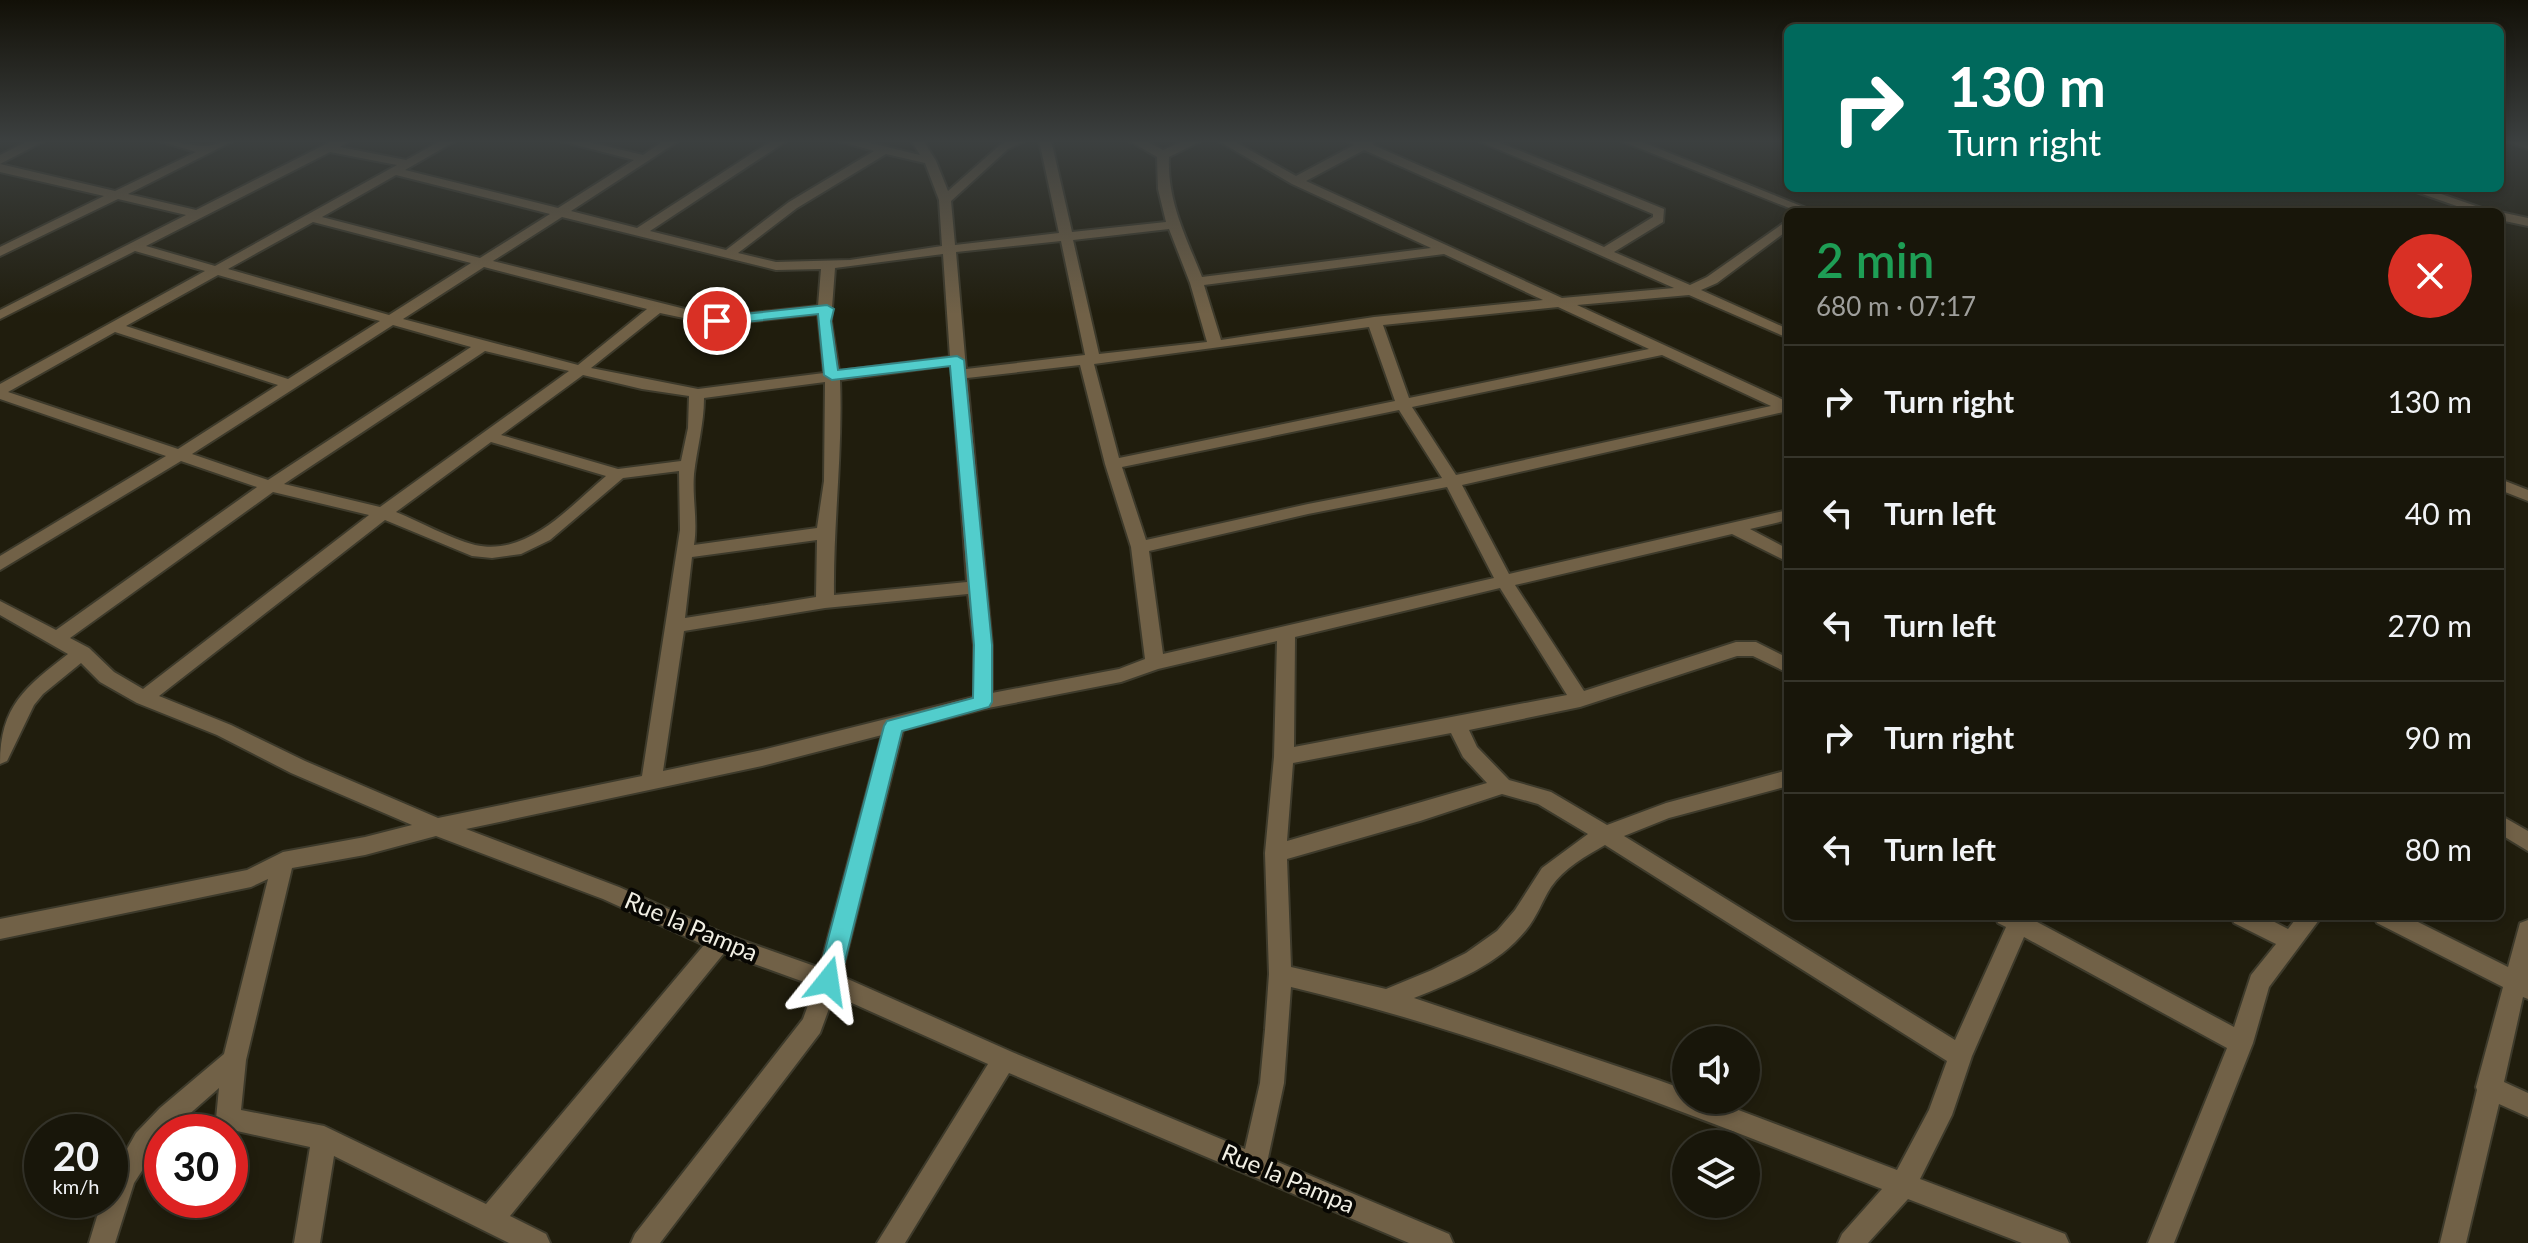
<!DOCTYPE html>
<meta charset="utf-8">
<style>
body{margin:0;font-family:Lato,sans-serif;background:#211f13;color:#f1f3f6;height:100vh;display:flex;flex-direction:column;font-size:30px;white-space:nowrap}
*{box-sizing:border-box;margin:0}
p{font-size:26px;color:#9f9f9c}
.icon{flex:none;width:44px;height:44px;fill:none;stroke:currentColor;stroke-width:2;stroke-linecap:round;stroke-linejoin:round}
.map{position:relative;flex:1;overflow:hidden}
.panel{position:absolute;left:1784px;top:208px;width:720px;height:712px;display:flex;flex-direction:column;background:#18160a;border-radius:12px;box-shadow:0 4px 12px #0003,0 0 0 2px #36352b}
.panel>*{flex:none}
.hud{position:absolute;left:1784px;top:24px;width:720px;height:168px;border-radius:12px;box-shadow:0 4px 12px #0003,0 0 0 2px #36352b;background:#00695c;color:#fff;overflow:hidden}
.fabs{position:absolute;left:1672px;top:1026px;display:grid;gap:16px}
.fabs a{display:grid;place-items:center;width:88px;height:88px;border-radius:50%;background:#18160a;box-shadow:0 4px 12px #0003,0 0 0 2px #36352b;font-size:40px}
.speed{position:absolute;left:24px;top:1114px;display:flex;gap:16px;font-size:40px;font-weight:700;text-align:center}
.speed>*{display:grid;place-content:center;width:104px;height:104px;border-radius:50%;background:#18160a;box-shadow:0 4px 12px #0003,0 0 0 2px #36352b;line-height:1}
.speed small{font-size:20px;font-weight:400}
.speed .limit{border:12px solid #d22;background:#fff;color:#111}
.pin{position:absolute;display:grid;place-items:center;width:68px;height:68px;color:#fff;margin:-34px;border:4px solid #fff;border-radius:50%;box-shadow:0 2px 8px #0007}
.me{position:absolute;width:88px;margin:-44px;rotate:15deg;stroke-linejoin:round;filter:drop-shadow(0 0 6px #0008)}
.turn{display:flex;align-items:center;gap:28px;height:168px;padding:0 32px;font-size:36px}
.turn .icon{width:104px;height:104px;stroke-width:2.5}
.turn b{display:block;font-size:56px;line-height:68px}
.round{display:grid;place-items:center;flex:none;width:84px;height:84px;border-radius:42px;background:#211f13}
.overview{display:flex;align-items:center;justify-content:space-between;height:136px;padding:0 32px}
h1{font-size:48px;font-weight:600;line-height:60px;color:#1e9e55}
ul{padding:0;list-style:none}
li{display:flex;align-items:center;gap:24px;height:112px;padding:0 32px;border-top:2px solid #36352b}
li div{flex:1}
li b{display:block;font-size:30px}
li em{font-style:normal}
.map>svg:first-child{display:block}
</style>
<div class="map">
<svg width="2528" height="1243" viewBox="0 0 2528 1243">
<rect width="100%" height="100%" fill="#201d0d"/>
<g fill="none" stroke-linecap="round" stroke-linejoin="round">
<defs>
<path id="minor" d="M30 140H46L0 164V155Z
M156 140C173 140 187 145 203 146 212 147 223 140 235 140L128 194 196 210 334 140H350L340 147 406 160 442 140H457L405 170 558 208 634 160 557 140H580L643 155 665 140H680L571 211 637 228 773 140H788L650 231 726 250 789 202 874 151 835 140H858L920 155 911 140H923L936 161 948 191 1000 145 1010 140H1027L1008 149 951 201 955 245 1059 233 1039 140H1051L1072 232 1166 222 1158 189 1157 157 1128 140H1144L1163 150 1186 140H1203L1169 157C1167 201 1186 237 1202 277L1431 248 1292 184 1217 140H1232L1296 176 1354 145 1346 140 1372 141 1373 145 1604 247 1653 217V214L1476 140H1493L1664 209 1663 222 1614 252 1690 285 1707 277 1788 220V230L1717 283 1701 290 1788 329V338L1689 295 1577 305 1788 402V411L1462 485 1509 574 1788 510V520L1750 529 1788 549V562L1732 534 1515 585 1584 691 1736 642H1756L1788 658V673L1753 656H1737L1580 707 1469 730 1477 747 1509 780 1551 792 1607 825 1666 803 1788 770V786L1669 818 1624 836 1955 1040 2006 927 1998 923 1995 916H2026L2234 1027 2251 975 2276 944 2234 923 2231 916H2263L2288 929 2298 916H2322L2269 987 2253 1043 2174 1243H2148L2227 1048 2024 937 1972 1056 1952 1115 1920 1179 2065 1234 2069 1243H2022L1908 1199 1868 1243H1838L1842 1234 1882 1189C1688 1114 1493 1035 1291 987L1284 1083 1268 1158 1449 1234 1453 1243H1409L1009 1073 905 1243H877L988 1064 834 995 820 1033 660 1243H631L635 1234 803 1019 815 986 724 953 510 1216 546 1234 550 1243H509L334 1156 320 1243H294L310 1147 219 1127 216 1119 219 1088 169 1132H162V1140L134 1183 115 1243H89L102 1200H110V1179L136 1133 160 1108 224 1054 268 879 251 887 0 939V919L247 870 283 852 365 837 412 825 291 773 217 735 137 703 100 682 81 663 43 694 34 705 7 761 0 764C0 705 26 687 68 654L0 615V601L56 630 257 487 181 461 0 570V556L166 456 0 399V384L205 271 135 251 0 319V310L186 215 118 199 0 256V247L104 196 0 172V164L115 191 196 152ZM1364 150 1674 288 1562 298 1306 181ZM330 152 397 165 215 266 146 246ZM886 154 925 163 939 200 942 246 850 260 776 262 738 253 797 208ZM396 175 550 214 480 258 322 217ZM562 217 776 270 821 269 818 306 717 317 493 261ZM313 222 471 263 389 315 228 269ZM1169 229 1190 283 1207 342 1099 354 1073 240ZM1061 241 1085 355 966 369 956 252ZM943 254 950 357 839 371 831 321 835 268ZM1444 254 1543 300 1374 317 1221 340 1204 285ZM484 267 647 309 578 365 403 319ZM218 275 380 321 288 379 126 326ZM1558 307 1649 349 1409 398 1383 325ZM660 313 717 325 818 314 824 373 698 389 591 368ZM393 325 471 347 268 480 192 454ZM1369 327 1395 401 1119 458 1094 364ZM115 332 278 385 178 449 8 392ZM485 351 569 371 380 507 284 484ZM1662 355 1771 406 1456 475 1412 407ZM951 365 967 582 834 595C833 523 843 452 840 380ZM1080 365 1105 464 1131 547 1145 659 1119 669 992 693V645L967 378ZM583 375 642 389 689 396 688 428 681 461 618 469 501 435ZM825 382 824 481 817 528 694 545C698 521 692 498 694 474 697 448 704 424 704 398ZM1399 410 1442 478 1308 504 1146 540 1122 467ZM491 442 606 476C570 506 528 557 475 545 448 538 421 522 396 512ZM679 471 680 530 642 776 438 818 305 761 231 725 159 696 385 520 472 556 492 558 521 554 550 540 623 478ZM1447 487 1494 578 1163 654 1149 551 1308 514ZM273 492 369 515 143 689 114 672 89 648 70 638ZM817 540 816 597 685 618 692 557ZM1500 588 1567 695 1294 747 1295 637ZM968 594 974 645V697L762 750 663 771 684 631 825 608ZM1277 641 1274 757 1265 853 1269 974 1265 1030 1260 1083 1245 1149 1012 1052 841 976 903 730 983 709 1121 682 1158 669ZM1451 733 1463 757 1487 783 1287 841 1293 763ZM882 735 820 968 727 935 619 887 466 829 762 766ZM1502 794 1538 804 1588 834 1542 868 1515 910 1497 931 1466 953 1432 970 1386 989 1291 967 1287 859 1420 821ZM436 836 603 899 704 945 486 1204 324 1126 241 1110 246 1060 292 868 365 855ZM1605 845 1947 1061 1929 1110 1897 1170 1712 1100H1686V1090L1658 1080 1414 998C1454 982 1498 965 1526 930 1537 917 1542 901 1551 887 1564 868 1586 856 1605 845Z
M1619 140H1637L1816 212H1799Z
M2506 140 2528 141V149L2508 142Z
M2405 188H2424L2493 212H2474Z
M2500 212 2528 218V226L2500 220Z
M2500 479 2528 490V501L2500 490Z
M2500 815 2528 831V851L2500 834Z
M2374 916H2406L2508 967 2520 923 2528 920V999L2523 997 2504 1082 2528 1093V1117L2499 1104 2466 1243H2440L2477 1090 2476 1087 2503 987 2377 923Z"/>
</defs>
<use href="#minor" stroke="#3d3a2b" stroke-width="4"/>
<use href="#minor" fill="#716147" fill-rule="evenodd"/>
</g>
<linearGradient id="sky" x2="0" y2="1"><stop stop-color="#121007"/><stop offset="0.45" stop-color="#3c4040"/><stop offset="1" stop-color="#3c4040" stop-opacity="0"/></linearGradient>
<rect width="2528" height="314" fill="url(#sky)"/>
<path fill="#52cdcc" stroke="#358585" stroke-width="2" d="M827 305 834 309 831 321 838 370 957 356 964 360 992 645V702L989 707 902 731 840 981 836 989 828 992 820 989 817 981 884 726 887 721 973 698 974 645 950 366 832 380 824 375 818 314 717 325 710 321 717 317Z"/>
<g text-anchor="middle" stroke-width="8" stroke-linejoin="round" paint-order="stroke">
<g font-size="24" fill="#f1efe4" stroke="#080703">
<text transform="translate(691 927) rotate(23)" y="8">Rue la Pampa</text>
<text transform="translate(1288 1179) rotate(23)" y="8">Rue la Pampa</text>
</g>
</g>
</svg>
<div class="fabs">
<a><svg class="icon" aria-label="sound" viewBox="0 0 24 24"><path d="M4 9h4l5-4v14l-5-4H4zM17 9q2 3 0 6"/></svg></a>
<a><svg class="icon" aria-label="layers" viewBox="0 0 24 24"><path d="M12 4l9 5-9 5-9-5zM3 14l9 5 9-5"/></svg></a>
</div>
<div class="speed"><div>20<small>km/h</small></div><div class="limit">30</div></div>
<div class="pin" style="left:717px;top:321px;background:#d93025"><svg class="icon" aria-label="arrive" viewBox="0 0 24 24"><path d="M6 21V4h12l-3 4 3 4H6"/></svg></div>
<svg class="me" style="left:828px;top:981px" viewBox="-20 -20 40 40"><path d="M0-17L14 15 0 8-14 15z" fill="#52cdcc" stroke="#fff" stroke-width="4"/></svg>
<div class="hud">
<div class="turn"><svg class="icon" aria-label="right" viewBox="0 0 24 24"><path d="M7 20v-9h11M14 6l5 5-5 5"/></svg><div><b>130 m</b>Turn right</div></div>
</div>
<section class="panel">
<div class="overview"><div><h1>2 min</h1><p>680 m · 07:17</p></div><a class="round" style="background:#d93025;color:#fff"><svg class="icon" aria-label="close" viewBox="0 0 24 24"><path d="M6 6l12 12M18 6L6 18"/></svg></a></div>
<ul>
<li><svg class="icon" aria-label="right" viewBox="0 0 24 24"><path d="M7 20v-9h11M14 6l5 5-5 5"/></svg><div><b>Turn right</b></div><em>130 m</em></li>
<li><svg class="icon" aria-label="left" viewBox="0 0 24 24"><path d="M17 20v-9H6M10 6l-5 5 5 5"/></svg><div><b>Turn left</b></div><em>40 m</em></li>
<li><svg class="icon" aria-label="left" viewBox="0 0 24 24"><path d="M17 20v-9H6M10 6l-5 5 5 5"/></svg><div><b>Turn left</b></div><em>270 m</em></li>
<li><svg class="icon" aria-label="right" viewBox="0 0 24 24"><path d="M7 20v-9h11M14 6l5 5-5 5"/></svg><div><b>Turn right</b></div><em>90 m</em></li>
<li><svg class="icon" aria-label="left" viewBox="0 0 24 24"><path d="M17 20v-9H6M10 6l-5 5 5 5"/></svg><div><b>Turn left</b></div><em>80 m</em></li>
</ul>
</section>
</div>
